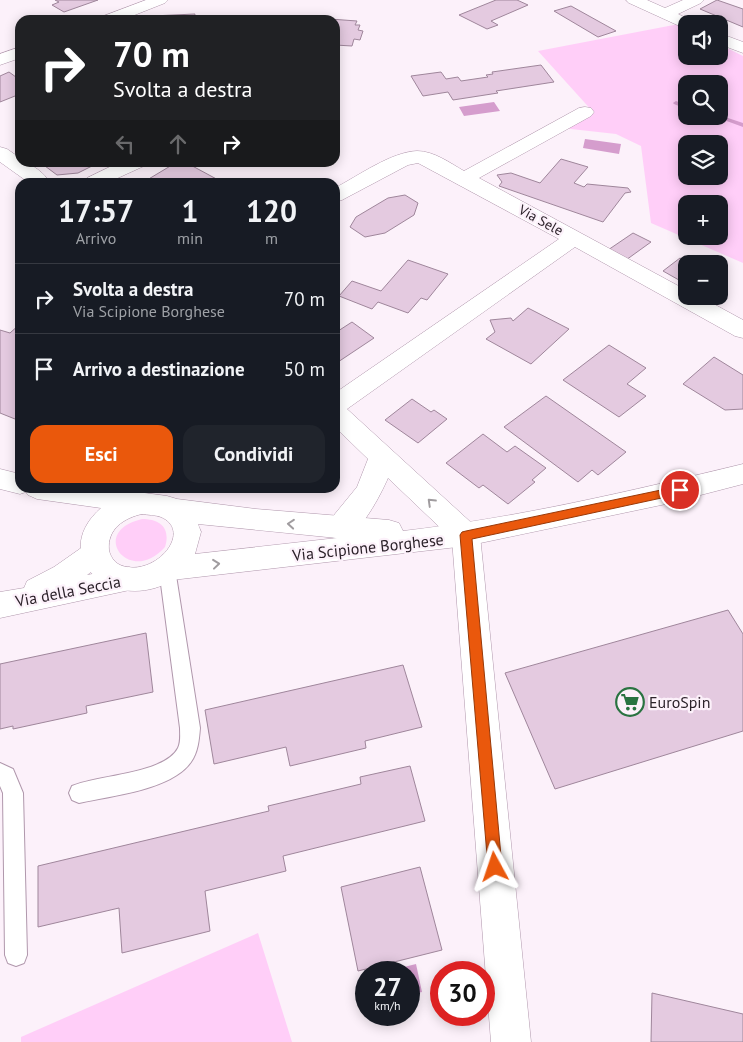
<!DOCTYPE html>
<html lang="it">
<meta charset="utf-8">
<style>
body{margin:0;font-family:"PT Sans",sans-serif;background:#20242c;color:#f1f3f6;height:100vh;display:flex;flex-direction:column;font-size:19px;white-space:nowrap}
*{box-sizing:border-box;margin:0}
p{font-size:16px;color:#9ea1a6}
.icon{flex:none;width:28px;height:28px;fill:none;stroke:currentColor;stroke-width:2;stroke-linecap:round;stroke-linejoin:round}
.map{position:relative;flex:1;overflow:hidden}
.sheet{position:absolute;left:15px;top:178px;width:325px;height:315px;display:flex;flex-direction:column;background:#171b24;border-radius:15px;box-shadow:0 2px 12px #0003}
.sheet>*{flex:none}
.banner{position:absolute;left:15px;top:15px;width:325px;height:152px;border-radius:15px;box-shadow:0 2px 12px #0003;background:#202124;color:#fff;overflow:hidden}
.controls{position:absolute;left:678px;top:15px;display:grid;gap:10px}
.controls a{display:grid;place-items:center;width:50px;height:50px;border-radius:10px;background:#171b24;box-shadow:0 2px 12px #0003;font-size:25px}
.speed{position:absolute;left:355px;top:961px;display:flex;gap:10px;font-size:25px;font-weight:700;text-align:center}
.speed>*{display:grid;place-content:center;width:65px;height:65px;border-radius:50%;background:#171b24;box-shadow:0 2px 12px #0003;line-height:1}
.speed small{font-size:12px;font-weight:400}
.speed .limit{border:8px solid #d22;background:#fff;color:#111}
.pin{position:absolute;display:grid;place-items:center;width:42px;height:42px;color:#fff;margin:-21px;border:2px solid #fff;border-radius:50%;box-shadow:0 1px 5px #0007}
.me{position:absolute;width:55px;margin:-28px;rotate:355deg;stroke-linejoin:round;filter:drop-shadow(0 0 4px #0008)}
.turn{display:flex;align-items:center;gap:18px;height:105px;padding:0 15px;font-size:22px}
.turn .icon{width:65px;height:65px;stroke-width:2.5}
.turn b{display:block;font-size:35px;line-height:42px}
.lanes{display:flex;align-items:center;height:48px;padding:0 15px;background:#0003;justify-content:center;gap:25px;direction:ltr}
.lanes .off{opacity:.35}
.eta{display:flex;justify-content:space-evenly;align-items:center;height:85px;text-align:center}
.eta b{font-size:30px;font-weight:700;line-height:35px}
.action{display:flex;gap:10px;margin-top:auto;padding:10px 15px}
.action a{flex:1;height:58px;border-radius:15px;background:#ea580c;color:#fff;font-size:20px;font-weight:700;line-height:58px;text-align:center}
.action a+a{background:#20242c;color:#f1f3f6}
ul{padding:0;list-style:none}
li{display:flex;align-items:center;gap:15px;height:70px;padding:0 15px;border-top:1px solid #363941}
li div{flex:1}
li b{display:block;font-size:19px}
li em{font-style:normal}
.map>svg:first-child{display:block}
</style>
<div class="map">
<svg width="743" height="1042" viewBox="0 0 743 1042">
<rect width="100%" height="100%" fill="#fcf1fa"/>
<path fill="#ffcef8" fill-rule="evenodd" d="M679 24 686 28V56H719V44L743 56V263L651 223 641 146 616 134 562 128 594 113 538 51ZM686 84H719V116H686ZM686 144H719V176H686ZM686 204H719V236H686Z
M142 519C160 519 171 528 165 547 130 587 87 532 142 519Z
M258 933 292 1042H21V1037Z"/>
<path fill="#d59dcd" d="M494 102 500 111 464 116 459 107Z
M585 139 621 144 619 154 583 148Z
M416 964 422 992 409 995V972H384Z"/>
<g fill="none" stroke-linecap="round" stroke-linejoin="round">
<path fill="#d59dcd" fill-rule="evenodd" d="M676 101 686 105V109L674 104 673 103Z
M719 115 743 123V127L713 116H719Z"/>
</g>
<path fill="#e4cae0" stroke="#9f869b" d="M55 0H98L64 12 52 5 59 2Z
M496 0H517L528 5 491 21 498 25 487 29 459 15Z
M717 0 743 9V27L700 9Z
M571 6 616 31 598 37 554 11Z
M195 14 194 20H152V16Z
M330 19 357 21 355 25H360L358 30 363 31 360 40 354 39 352 46 335 45V20Z
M541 65 554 82 496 91 498 93 453 100 448 92 423 96 411 76 441 72 446 79 458 77 461 81 488 77 486 75 493 74 492 72Z
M9 72 20 80V94L0 102V76Z
M561 159 588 167 574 183 584 187 587 184 628 188 631 192 625 193 603 222 499 186 502 182 497 175 511 173 540 183Z
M49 162H100L78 173 57 175 45 166Z
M177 162H185L222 182H152L147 180Z
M405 195 418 203 414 215 385 233 365 237 350 227 356 217 388 198Z
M633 233 651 242 626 260 608 250Z
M680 258 690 264H686V284L663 271Z
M408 260 448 274 427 300 421 298 408 313 378 302 372 309 339 296 352 281 381 291Z
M528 308 569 329 531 364 486 339 495 332 490 320 511 318 513 321Z
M352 322 374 338 335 364V333Z
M20 324V421L0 413V330L10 333Z
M609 345 646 368 627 384 646 396 619 417 563 380Z
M714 357 743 375V409L725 410 683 384Z
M546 396 626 452 598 475 592 470 578 482 504 427Z
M412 399 431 412 434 410 447 419 418 443 385 420Z
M483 434 507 452 515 446 546 468 532 480 535 482 508 504 483 485 479 488 446 463Z
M728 610 743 634V731L555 789 505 673Z
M146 633 153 692 86 706 87 713 13 729V726L0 729V664Z
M403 665 422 727 365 741 366 748 290 766 286 747 214 764 205 710Z
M410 766 425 821 283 856 286 871 205 891 210 931 122 953 119 908 38 927V866L269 811 268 806 361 784 360 777Z
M420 867 442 950 358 971 341 887Z
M652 993 743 1014V1042H651Z"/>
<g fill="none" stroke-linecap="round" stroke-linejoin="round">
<defs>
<path id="service" d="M167 562 173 564 175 569 200 728C199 740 198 752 191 762 172 790 110 796 79 803L72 800 69 793 72 786C97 775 165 774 178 748 181 742 180 734 180 728L159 569 161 564Z
M0 763 13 769 23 793 27 955 24 963 16 966 8 963 5 955 3 793 0 786Z"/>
<path id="minor" d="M146 0H168L165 3 122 20H99L101 17Z
M626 0H647L665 8 683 0H704L701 3 678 14 692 21 694 24H686V29L629 3Z
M719 33 743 42V53L719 44Z
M20 47V58L0 65V54Z
M585 107 591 108 594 112 591 116 479 178 686 290V296H699L743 320V338L735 336 575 247 347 409 476 527 480 535 531 1042H491L452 539 388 478C381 494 360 536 341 539 338 539 334 537 330 536L326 528 330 520 357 487 368 459 335 427V393L559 239 418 163 408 165 342 200 335 202V188C358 176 391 152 417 151 434 151 450 163 464 171L579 108Z
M0 147 7 149 20 158V162C30 162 46 174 49 182H28L0 162Z
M120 162H146L144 166 109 182H84L87 178Z
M94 542 104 546 108 554 104 562 87 575 129 567 139 570 143 579 139 588 0 618V592L24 588 27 581 54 567 84 546Z"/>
<path id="secondary" d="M743 464V484L666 504 466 546 172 580C167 584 161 586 155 588 100 604 52 551 101 508L37 499 28 495 26 492 20 494 0 489V469L20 474V488H107L167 496 177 499 256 509 389 520 399 523 403 531C517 518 631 491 743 464ZM142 514C148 515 156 515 161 517 195 532 153 579 120 565 114 562 110 556 109 550 107 529 124 518 142 514ZM198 524 337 538 195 554 201 532Z"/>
</defs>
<use href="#service" stroke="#b097ac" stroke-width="2"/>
<use href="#minor" stroke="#b097ac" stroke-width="1"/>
<use href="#secondary" stroke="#b097ac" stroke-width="1"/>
<use href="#service" fill="#fff" fill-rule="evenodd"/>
<use href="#minor" fill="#fff" fill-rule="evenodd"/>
<use href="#secondary" fill="#fff" fill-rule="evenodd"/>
</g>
<defs><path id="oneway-chevron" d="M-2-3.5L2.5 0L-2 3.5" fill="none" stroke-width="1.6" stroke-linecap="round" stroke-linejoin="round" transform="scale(1.25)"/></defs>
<g stroke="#a09c9f">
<use href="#oneway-chevron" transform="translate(431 502) rotate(-136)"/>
<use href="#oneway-chevron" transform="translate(291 524) rotate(-175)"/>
<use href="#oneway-chevron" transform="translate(216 564) rotate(-6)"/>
</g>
<path fill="#ea580c" stroke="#983908" d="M680 486 686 490 680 494 472 539 502 867 500 872 495 874 490 872 488 867 460 535 462 532 466 531Z"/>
<defs>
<symbol id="supermarket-ring" viewBox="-11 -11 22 22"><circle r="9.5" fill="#fcf1fa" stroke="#297341" stroke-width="1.5"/><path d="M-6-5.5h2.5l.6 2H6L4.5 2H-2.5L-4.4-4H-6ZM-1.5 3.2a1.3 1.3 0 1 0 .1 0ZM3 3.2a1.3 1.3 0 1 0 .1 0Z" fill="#297341"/></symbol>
</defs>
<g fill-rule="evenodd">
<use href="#supermarket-ring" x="614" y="686" width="32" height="32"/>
</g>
<g text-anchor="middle" stroke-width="4.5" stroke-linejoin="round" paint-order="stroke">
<g font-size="14" fill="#2c222a" stroke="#fcf1fa">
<text transform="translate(541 220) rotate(29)" y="5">Via Sele</text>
</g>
<g font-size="16" fill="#2c222a" stroke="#fcf1fa">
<text transform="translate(368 547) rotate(-6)" y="6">Via Scipione Borghese</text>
<text transform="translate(68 591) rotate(-11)" y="6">Via della Seccia</text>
</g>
<g font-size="16" fill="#2c222a" stroke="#fcf1fa" text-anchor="start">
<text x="649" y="708">EuroSpin</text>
</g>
</g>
</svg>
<div class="controls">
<a><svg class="icon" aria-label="sound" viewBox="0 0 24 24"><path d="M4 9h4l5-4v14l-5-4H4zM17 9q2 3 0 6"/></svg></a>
<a><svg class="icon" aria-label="search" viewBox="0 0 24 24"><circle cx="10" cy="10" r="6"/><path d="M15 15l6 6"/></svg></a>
<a><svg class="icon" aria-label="layers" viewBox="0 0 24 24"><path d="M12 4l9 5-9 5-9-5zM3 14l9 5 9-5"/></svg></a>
<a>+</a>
<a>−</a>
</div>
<div class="speed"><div>27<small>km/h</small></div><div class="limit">30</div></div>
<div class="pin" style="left:680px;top:490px;background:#d93025"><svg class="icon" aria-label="arrive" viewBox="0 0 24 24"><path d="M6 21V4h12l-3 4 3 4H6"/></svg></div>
<svg class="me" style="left:495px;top:867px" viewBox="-20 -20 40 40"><path d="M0-17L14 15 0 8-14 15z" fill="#ea580c" stroke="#fff" stroke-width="4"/></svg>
<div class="banner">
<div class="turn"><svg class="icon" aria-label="right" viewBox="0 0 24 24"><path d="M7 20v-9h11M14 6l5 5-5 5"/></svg><div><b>70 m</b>Svolta a destra</div></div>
<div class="lanes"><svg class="icon off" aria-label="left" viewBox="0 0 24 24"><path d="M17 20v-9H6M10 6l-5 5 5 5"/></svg><svg class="icon off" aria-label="ahead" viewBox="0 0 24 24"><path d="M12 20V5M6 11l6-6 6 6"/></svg><svg class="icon" aria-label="right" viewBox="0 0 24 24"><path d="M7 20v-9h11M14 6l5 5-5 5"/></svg></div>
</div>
<section class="sheet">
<div class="eta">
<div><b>17:57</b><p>Arrivo</p></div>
<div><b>1</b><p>min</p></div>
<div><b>120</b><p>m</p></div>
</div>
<ul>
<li><svg class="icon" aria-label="right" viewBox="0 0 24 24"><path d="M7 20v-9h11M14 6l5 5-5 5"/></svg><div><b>Svolta a destra</b><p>Via Scipione Borghese</p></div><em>70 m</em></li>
<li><svg class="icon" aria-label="arrive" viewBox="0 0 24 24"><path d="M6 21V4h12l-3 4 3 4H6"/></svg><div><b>Arrivo a destinazione</b></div><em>50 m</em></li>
</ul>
<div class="action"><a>Esci</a><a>Condividi</a></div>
</section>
</div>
